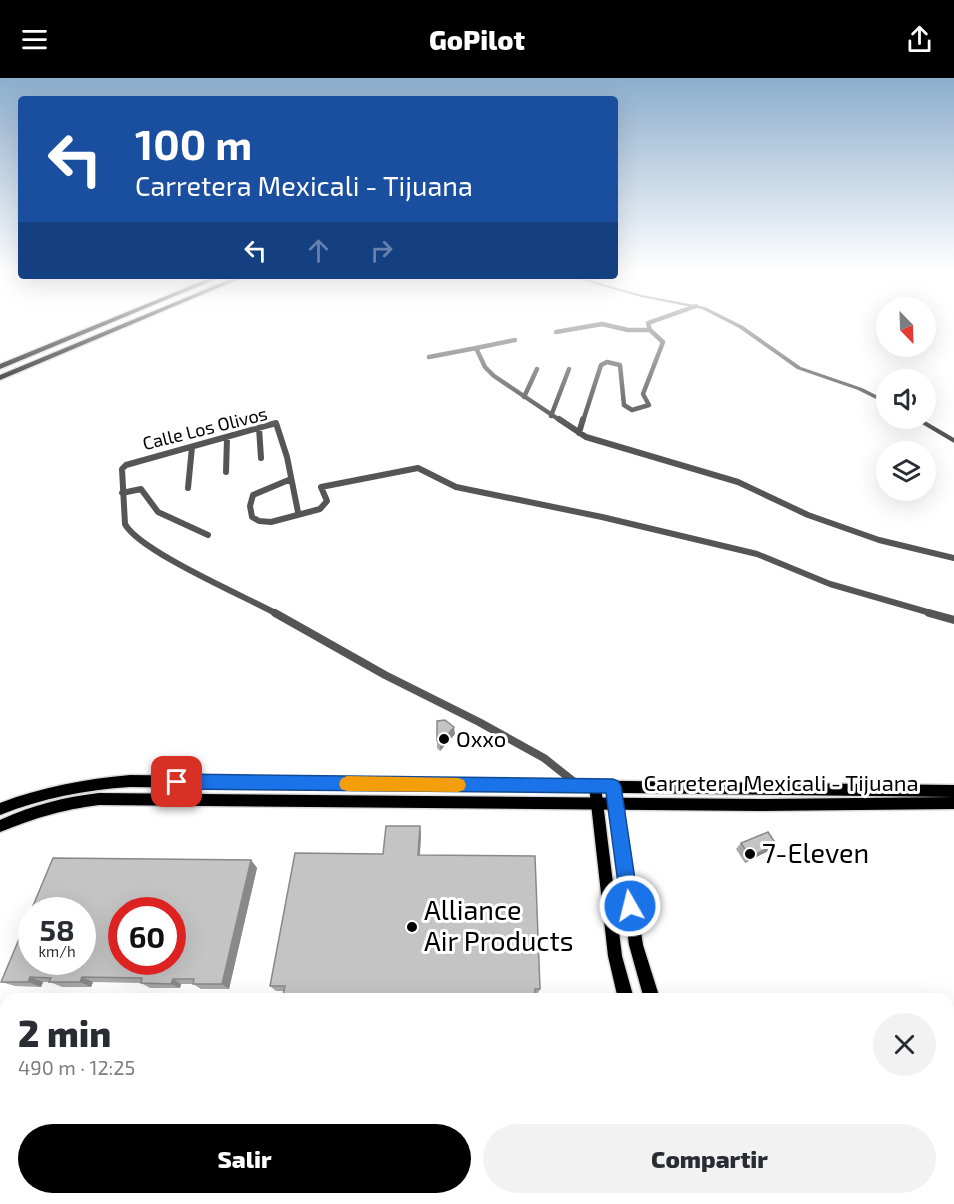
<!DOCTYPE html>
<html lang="es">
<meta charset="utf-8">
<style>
body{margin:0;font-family:"Exo 2",sans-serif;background:#f2f2f3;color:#2b2b33;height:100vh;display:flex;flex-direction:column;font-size:22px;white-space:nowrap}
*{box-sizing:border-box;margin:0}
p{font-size:20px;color:#7c7c81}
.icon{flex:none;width:33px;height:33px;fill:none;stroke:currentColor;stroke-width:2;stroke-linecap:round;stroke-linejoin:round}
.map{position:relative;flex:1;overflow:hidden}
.side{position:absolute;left:0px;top:915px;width:954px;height:212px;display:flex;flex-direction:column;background:#fff;border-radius:18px 18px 0 0;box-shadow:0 6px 24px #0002}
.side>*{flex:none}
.top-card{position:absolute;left:18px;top:18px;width:600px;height:183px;border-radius:6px;box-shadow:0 6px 24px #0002;background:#1a4fa0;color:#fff;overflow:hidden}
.needle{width:39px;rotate:157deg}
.buttons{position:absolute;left:876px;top:219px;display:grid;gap:12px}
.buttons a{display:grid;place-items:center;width:60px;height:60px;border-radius:50%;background:#fff;box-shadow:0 6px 24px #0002;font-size:30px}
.speed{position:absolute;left:18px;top:819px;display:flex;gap:12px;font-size:30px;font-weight:700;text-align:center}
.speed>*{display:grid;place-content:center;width:78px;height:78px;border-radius:50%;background:#fff;box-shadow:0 6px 24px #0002;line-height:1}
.speed small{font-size:15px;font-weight:400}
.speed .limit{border:9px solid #d22;background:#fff;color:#111}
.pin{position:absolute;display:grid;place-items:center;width:51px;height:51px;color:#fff;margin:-26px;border-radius:12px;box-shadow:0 3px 9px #0006}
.me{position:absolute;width:66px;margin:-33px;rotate:352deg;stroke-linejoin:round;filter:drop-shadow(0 0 4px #0008)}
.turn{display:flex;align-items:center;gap:21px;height:126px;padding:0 18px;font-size:27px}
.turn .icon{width:78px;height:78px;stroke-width:2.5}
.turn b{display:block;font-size:42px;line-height:51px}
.lanes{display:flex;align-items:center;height:57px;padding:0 18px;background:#0003;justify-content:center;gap:30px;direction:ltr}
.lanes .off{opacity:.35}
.round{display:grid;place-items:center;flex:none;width:63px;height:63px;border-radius:32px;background:#f2f2f3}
.summary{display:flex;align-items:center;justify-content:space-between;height:102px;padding:0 18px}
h1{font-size:36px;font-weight:800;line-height:45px}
.cta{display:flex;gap:12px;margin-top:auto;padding:12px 18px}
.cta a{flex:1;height:69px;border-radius:36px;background:#000;color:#fff;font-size:24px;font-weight:800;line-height:69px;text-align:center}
.cta a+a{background:#f2f2f3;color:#2b2b33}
header{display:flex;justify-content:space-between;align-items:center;height:78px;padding:0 18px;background:#000;color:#fff;font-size:27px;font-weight:800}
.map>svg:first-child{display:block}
</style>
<header><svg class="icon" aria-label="menu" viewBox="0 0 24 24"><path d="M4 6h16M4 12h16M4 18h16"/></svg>GoPilot<svg class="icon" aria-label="share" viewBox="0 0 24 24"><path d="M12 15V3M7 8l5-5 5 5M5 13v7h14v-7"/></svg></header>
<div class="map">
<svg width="954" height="1126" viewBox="0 0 954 1126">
<rect width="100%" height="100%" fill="#fff"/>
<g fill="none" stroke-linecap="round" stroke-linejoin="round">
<path stroke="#a3a3a3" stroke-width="3" d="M0 986H6
M948 994H954"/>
<defs>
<path id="primary" d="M595 702 599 704 601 708 622 878 634 921H618L608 878 589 708 591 704Z
M613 702 617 704 619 708 643 867 660 921H644L629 867 607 708 609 704Z
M794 1120H818L820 1126H797Z
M837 1120H860L862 1126H840Z"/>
<path id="trunk" d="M215 198H223L0 291V286Z
M238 198H246L0 302V297Z
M130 697 954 707V719L130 709C85 712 42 720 0 737V725C42 709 85 701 130 697Z
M99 715 760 721 954 719V731L760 733 99 727C60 732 36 740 0 754V742C32 727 65 719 99 715Z"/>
</defs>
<use href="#primary" stroke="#dbdbdb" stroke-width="3"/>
<use href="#trunk" stroke="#dbdbdb" stroke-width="3"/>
<path stroke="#555" stroke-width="4.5" d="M556 254 602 246 628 252H650
M515 262 476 270 485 289 494 298 561 343
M429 279 476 270
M524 319 537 291
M551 338 569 291
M583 343 601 287 607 284 620 287 624 327 632 332 649 327 643 316 663 264 650 252 648 245 696 228"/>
<path stroke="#555" stroke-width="6" d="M559 341 586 359 738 404 808 437 879 462 954 480
M259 350 261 380
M579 355 583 341
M226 394 227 360
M291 401 253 417 250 428 252 439 259 443 271 444 320 431 327 423 321 409 418 390 456 409 602 439 757 476 830 506 934 536
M188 410 192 369
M122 415 141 411 158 434 208 457
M277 536C246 519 139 473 125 446L122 391 126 387 276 345 287 379 298 434"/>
<path stroke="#555" stroke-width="8" d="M275 535 385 597 479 644 544 680 578 707
M929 535 954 542"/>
<path fill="#555" fill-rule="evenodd" d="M568 198H575L642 217 705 229 743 248 801 289 862 310 886 322V326L858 312 797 291 739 250 702 231 641 219Z
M912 340H920L954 360V365Z"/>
<path fill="#222" fill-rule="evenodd" d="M6 1103V1120H7L5 1123 0 1125V1106Z"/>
<use href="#primary" fill="#000" fill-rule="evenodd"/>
<use href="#trunk" fill="#000" fill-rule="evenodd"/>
</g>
<path fill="#a9a9a9" d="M455 656 440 673 437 670V663Z
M420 748 421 757 420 777 540 911 538 915 276 913 270 908 383 776Z
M741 765 776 766 770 772 745 785 736 771Z
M251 782 257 790 229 911H201L193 906H181L180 910H150L141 905 93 904 91 909H62L50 904H43L41 909 15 908 1 904Z"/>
<path fill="#898989" d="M454 649 455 656 440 673V666Z
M420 748 421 757 419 784 418 777Z
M776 766 770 772 745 785 750 779Z
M251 782 257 790 229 911 222 906Z
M30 899 43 904 41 909 28 904Z
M82 899 93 904 91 909 80 904Z
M173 901 181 906 180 910 171 906Z"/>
<path fill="#c4c4c4" stroke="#898989" stroke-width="1.5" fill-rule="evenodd" d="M445 642 454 649 440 666 437 663V643Z
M386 748H420L418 777 535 778 540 911H535V921H282L285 908H270L295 775 383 776Z
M768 754 776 766 750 779 741 765Z
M53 780 251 782 222 906H193L194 901H173L171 906 141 905 142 900 82 899 80 904H49L51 900 30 899 28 904H1ZM32 832H82V884H32ZM122 832H172V884H122Z
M480 1120H652L653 1126H480Z"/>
<linearGradient id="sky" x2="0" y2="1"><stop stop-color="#8cadcc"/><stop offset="0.55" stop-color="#fff"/><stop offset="1" stop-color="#fff" stop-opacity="0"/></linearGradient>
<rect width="954" height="352" fill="url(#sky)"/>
<path fill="#1a73e8" stroke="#114b97" stroke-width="1.5" d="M177 696 613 701 618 703 621 708 639 828 637 835 630 837 624 835 621 828 606 715 177 711 172 709 169 704 172 699Z"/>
<path fill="#f59e0b" d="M347 698 458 700 464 702 466 707 464 712 458 714 347 713 341 711 339 706 341 701Z"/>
<g fill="#000" stroke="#fff" stroke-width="2">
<circle cx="444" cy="661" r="6"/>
<circle cx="750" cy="776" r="6"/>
<circle cx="412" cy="849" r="6"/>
</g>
<g text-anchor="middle" stroke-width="6" stroke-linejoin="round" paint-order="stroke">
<g font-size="18" fill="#000" stroke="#fff">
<text transform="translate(205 351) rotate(-14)" y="6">Calle Los Olivos</text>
</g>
<g font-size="22" fill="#000" stroke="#fff" text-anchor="start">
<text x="456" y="669">Oxxo</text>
</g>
<g font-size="22" fill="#000" stroke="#fff">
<text x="781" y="713">Carretera Mexicali - Tijuana</text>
</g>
<g font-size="27" fill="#000" stroke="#fff" text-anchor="start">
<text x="762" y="785">7-Eleven</text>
<text x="424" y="842">Alliance<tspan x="424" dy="31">Air Products</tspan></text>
</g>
</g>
</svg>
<div class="buttons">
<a><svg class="needle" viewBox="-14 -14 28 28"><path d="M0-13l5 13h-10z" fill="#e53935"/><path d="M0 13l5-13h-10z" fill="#7c7c81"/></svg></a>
<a><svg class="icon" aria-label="sound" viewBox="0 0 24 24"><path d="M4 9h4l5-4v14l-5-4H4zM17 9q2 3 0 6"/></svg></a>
<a><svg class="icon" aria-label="layers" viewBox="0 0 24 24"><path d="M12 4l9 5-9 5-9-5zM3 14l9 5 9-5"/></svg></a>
</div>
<div class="speed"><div>58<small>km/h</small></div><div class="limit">60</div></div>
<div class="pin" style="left:177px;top:704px;background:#d93025"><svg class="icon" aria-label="arrive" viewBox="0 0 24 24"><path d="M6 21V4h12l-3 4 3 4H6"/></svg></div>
<svg class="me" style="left:630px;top:828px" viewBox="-20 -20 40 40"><circle r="17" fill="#1a73e8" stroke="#fff" stroke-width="3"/><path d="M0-11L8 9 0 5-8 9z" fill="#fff"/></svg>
<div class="top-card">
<div class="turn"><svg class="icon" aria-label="left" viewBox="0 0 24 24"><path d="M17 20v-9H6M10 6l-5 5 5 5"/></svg><div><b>100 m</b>Carretera Mexicali - Tijuana</div></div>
<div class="lanes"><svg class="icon" aria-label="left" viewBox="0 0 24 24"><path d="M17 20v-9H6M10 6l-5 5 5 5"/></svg><svg class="icon off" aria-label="ahead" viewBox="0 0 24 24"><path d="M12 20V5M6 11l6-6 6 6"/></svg><svg class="icon off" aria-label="right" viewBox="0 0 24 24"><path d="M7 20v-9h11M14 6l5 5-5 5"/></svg></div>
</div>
<section class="side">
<div class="summary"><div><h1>2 min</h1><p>490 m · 12:25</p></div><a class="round"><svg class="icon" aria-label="close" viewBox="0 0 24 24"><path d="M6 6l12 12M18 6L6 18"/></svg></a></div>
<div class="cta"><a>Salir</a><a>Compartir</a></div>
</section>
</div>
